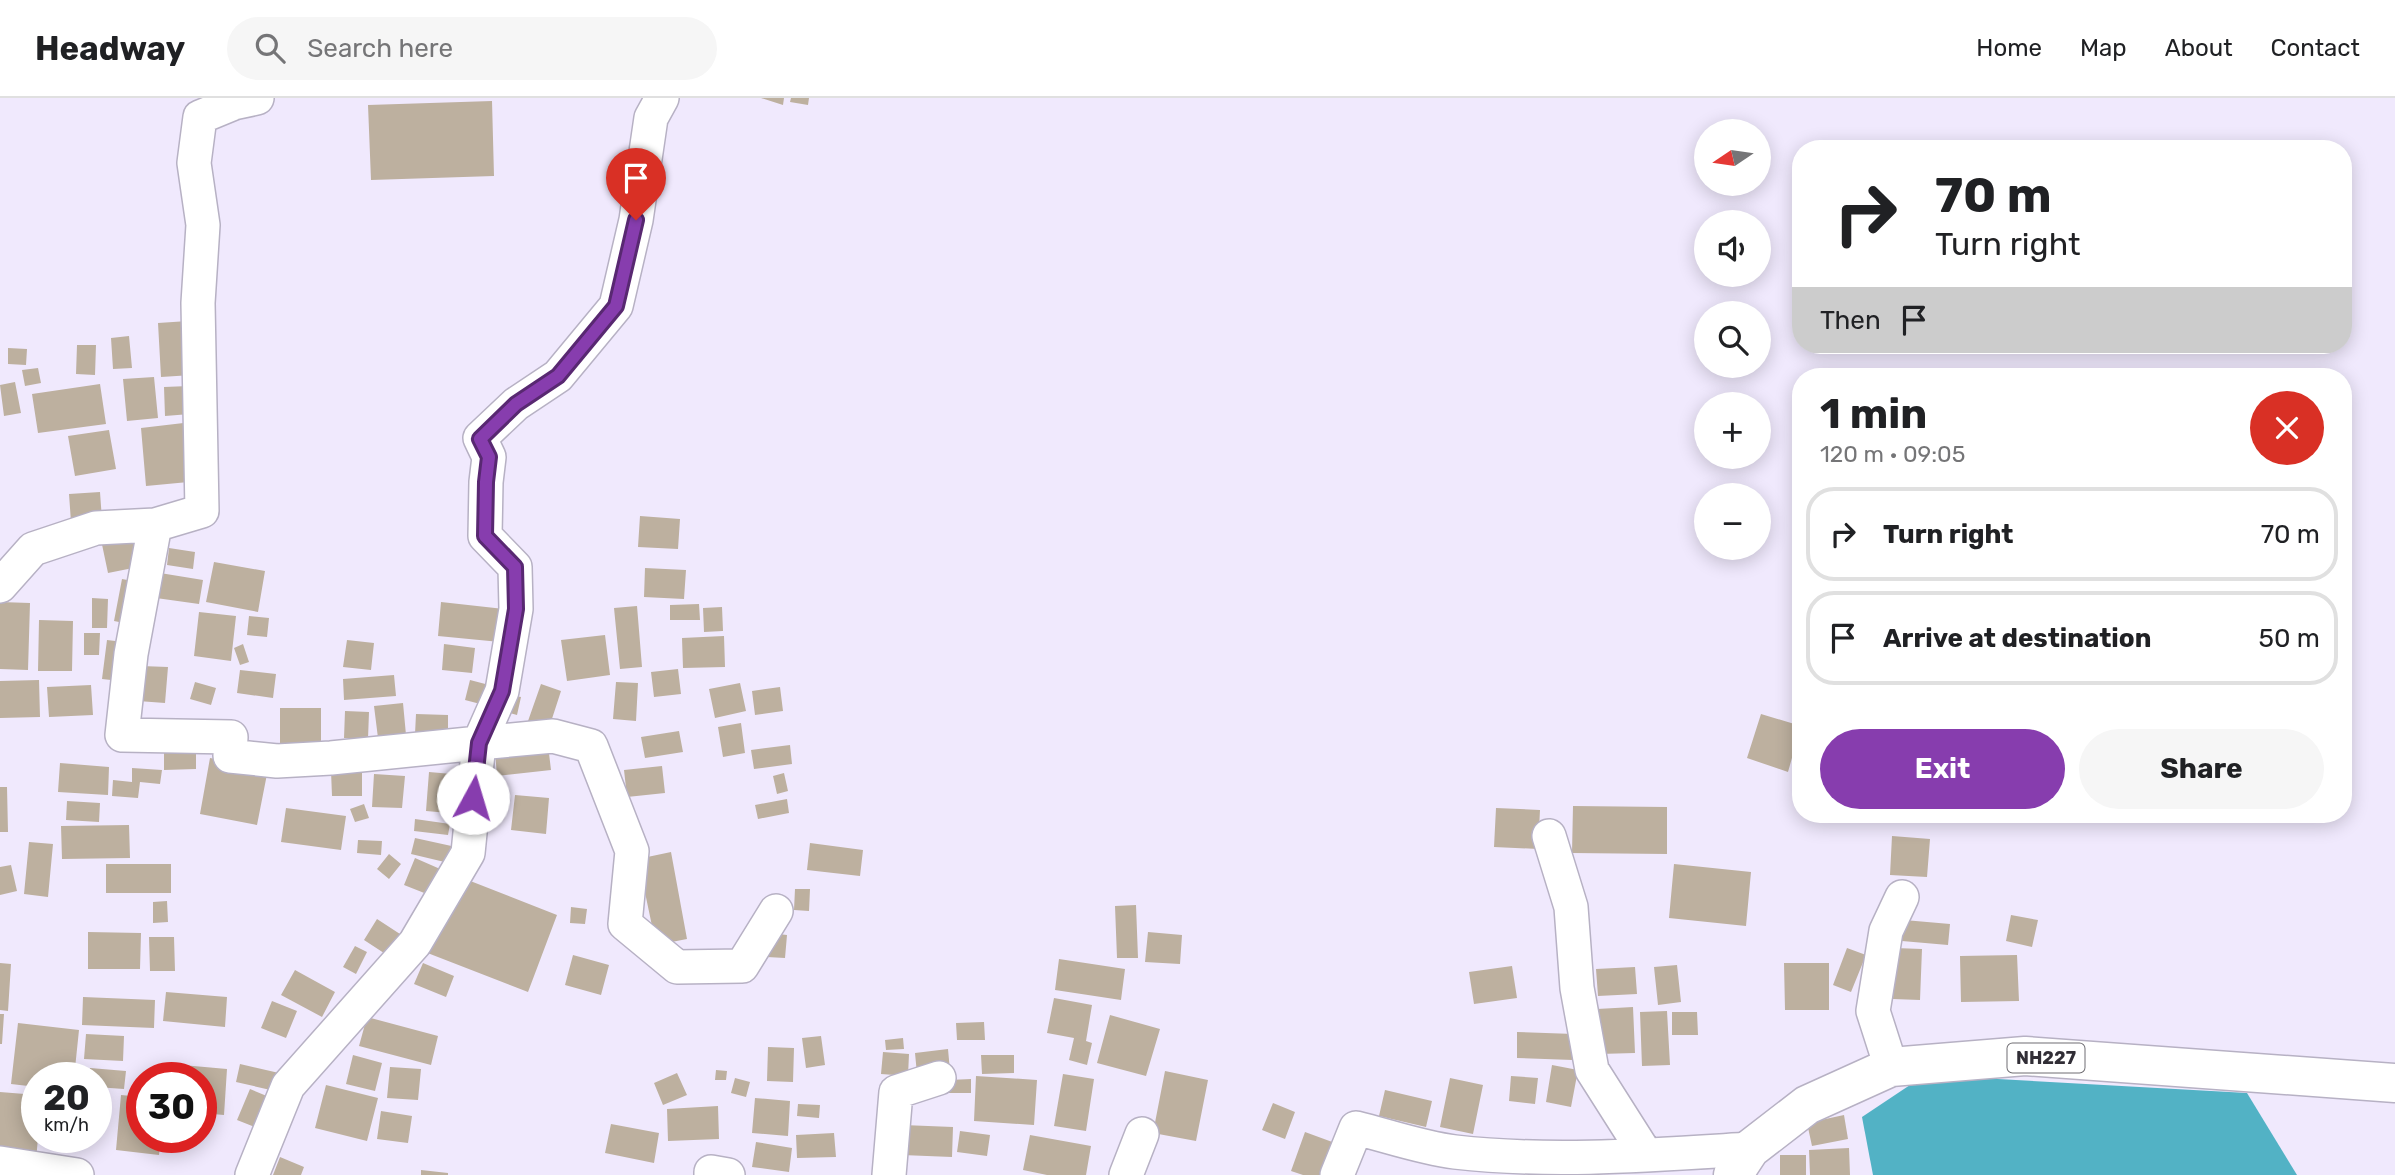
<!DOCTYPE html>
<meta charset="utf-8">
<style>
body{margin:0;font-family:Rubik,sans-serif;background:#f6f6f6;color:#202124;height:100vh;display:flex;flex-direction:column;font-size:26px;white-space:nowrap}
*{box-sizing:border-box;margin:0}
p{font-size:23px;color:#757577}
.icon{flex:none;width:38px;height:38px;fill:none;stroke:currentColor;stroke-width:2;stroke-linecap:round;stroke-linejoin:round}
.map{position:relative;flex:1;overflow:hidden}
.panel{position:absolute;left:1792px;top:270px;width:560px;height:455px;display:flex;flex-direction:column;background:#fff;border-radius:28px;box-shadow:0 4px 18px #0003}
.panel>*{flex:none}
.hud{position:absolute;left:1792px;top:42px;width:560px;height:214px;border-radius:28px;box-shadow:0 4px 18px #0003;background:#fff;color:#202124;overflow:hidden}
.needle{width:46px;rotate:257deg}
.controls{position:absolute;left:1694px;top:21px;display:grid;gap:14px}
.controls a{display:grid;place-items:center;width:77px;height:77px;border-radius:50%;background:#fff;box-shadow:0 4px 18px #0003;font-size:35px}
.speed{position:absolute;left:21px;top:964px;display:flex;gap:14px;font-size:35px;font-weight:700;text-align:center}
.speed>*{display:grid;place-content:center;width:91px;height:91px;border-radius:50%;background:#fff;box-shadow:0 4px 18px #0003;line-height:1}
.speed small{font-size:18px;font-weight:400}
.speed .limit{border:10px solid #d22;background:#fff;color:#111}
.pin{position:absolute;display:grid;place-items:center;width:60px;height:60px;color:#fff;margin:-72px -30px;border-radius:50% 50% 50% 0;rotate:-45deg;box-shadow:0 0 7px #0007}
.pin .icon{rotate:45deg}
.me{position:absolute;width:77px;margin:-38px;rotate:6deg;stroke-linejoin:round;filter:drop-shadow(0 0 5px #0008)}
.turn{display:flex;align-items:center;gap:24px;height:147px;padding:0 28px;font-size:32px}
.turn .icon{width:91px;height:91px;stroke-width:2.5}
.turn b{display:block;font-size:49px;line-height:60px}
.then{display:flex;align-items:center;height:66px;padding:0 28px;background:#0003;gap:14px;font-size:26px}
.round{display:grid;place-items:center;flex:none;width:74px;height:74px;border-radius:37px;background:#f6f6f6}
.headline{display:flex;align-items:center;justify-content:space-between;height:119px;padding:0 28px}
h1{font-size:42px;font-weight:700;line-height:52px}
.cta{display:flex;gap:14px;margin-top:auto;padding:14px 28px}
.cta a{flex:1;height:80px;border-radius:42px;background:#873dae;color:#fff;font-size:28px;font-weight:700;line-height:80px;text-align:center}
.cta a+a{background:#f6f6f6;color:#202124}
ul{padding:0;list-style:none}
li{display:flex;align-items:center;gap:21px;height:94px;margin:0 14px 10px;padding:0 14px;border:4px solid #e0e0e0;border-radius:28px}
li div{flex:1}
li b{display:block;font-size:26px}
li em{font-style:normal}
header{display:flex;align-items:center;gap:42px;box-sizing:border-box;height:98px;padding:0 35px;background:#fff;border-bottom:2px solid #e0e0e0}
header strong{font-size:33px}
nav{display:flex;gap:38px;margin-inline-start:auto;font-size:24px}
.search{width:490px;height:63px;background:#f6f6f6;display:flex;align-items:center;gap:18px;box-sizing:border-box;padding:0 24px;border-radius:38px;color:#757577;font-size:26px}
.map>svg:first-child{display:block}
</style>
<header>
<strong>Headway</strong>
<div class="search"><svg class="icon" aria-label="search" viewBox="0 0 24 24"><circle cx="10" cy="10" r="6"/><path d="M15 15l6 6"/></svg>Search here</div>
<nav><a>Home</a><a>Map</a><a>About</a><a>Contact</a></nav>
</header>
<div class="map">
<svg width="2395" height="1077" viewBox="0 0 2395 1077">
<rect width="100%" height="100%" fill="#f0e9fd"/>
<path fill="#52b2c5" d="M1925 977 2247 995 2297 1077H1873L1862 1019Z"/>
<path fill="#bdb09f" d="M761 0H784L783 7Z
M791 0H809L808 7 790 4Z
M492 3 494 78 371 82 368 7Z
M188 223 192 277 161 279 158 225Z
M129 238 132 270 113 271 111 240Z
M77 247H96L95 277 76 276Z
M8 250 27 251 26 267 8 266Z
M38 270 41 285 25 288 22 272Z
M154 279 158 320 127 323 123 281Z
M15 284 21 315 4 318 0 287Z
M100 286 106 326 38 335 32 296Z
M189 288 190 316 165 318 164 289Z
M192 324 199 383 146 388 141 330Z
M109 332 116 371 75 378 68 338Z
M100 394 102 422 71 424 69 396Z
M640 418 680 421 678 451 638 449Z
M134 430 143 468 108 475 100 437Z
M169 450 195 454 193 471 167 467Z
M214 464 265 473 258 514 206 504Z
M645 470 686 472 684 501 644 499Z
M160 475 203 482 199 506 156 500Z
M122 481 138 484 129 526 114 523Z
M92 500 108 501 107 530H92Z
M0 504 30 505 28 572 0 571Z
M441 504 504 511 500 544 438 538Z
M699 506 700 522H670V507Z
M637 508 642 569 620 571 614 510Z
M722 509 723 533 704 534 703 510Z
M199 514 236 518 231 563 194 558Z
M249 518 269 520 267 539 247 537Z
M39 522 73 523 72 573H38Z
M84 535H100L99 557H84Z
M605 537 610 577 567 583 561 542Z
M724 538 725 569 683 570 682 540Z
M107 542 124 544 120 583 102 581Z
M347 542 374 545 371 572 343 569Z
M243 546 249 564 240 567 234 550Z
M444 546 475 550 472 575 442 572Z
M141 568 168 569 165 605 138 603Z
M678 571 681 596 654 599 651 574Z
M240 572 276 576 273 600 237 595Z
M394 577 396 598 344 602 343 581Z
M39 582 40 619 0 620V583Z
M470 582 493 588 488 608 465 602Z
M195 584 216 590 211 607 190 601Z
M616 584 638 585 636 623 613 621Z
M740 585 746 613 715 620 709 591Z
M541 586 561 593 549 630 528 623Z
M91 587 93 617 49 619 47 589Z
M780 589 783 613 755 617 752 593Z
M506 596 521 599 517 617 503 613Z
M403 605 406 637 378 640 374 608Z
M280 610H321V647H280Z
M345 613 369 614 368 641 344 640Z
M416 616 448 617V637L415 636Z
M1761 616 1801 628 1788 674 1747 660Z
M741 625 745 655 723 659 718 629Z
M679 633 683 654 645 660 641 639Z
M548 647 551 672 497 678 495 653Z
M790 647 792 666 754 671 751 652Z
M164 652H196V671L164 672Z
M210 660 268 671 257 727 200 716Z
M60 665 109 669 108 697 58 694Z
M662 668 665 695 627 699 624 672Z
M132 670 162 672 160 686 140 684 138 700 112 698 113 682 132 684Z
M331 673H362V698H332Z
M429 674 463 677 460 716 426 713Z
M784 675 788 693 777 696 773 678Z
M374 676 405 678 402 710 372 709Z
M0 689H7L8 734H0Z
M515 697 549 700 546 736 511 732Z
M787 701 789 715 758 721 755 707Z
M67 703 100 705 99 724 66 722Z
M364 706 369 720 355 724 350 711Z
M1573 708 1667 709V756L1572 755Z
M286 710 346 718 341 752 281 744Z
M1496 710 1540 712 1538 751 1494 749Z
M415 721 450 726 448 737 414 733Z
M129 727 130 760 62 761 61 728Z
M1892 738 1930 741 1927 779 1890 777Z
M415 740 456 749 453 766 411 756Z
M358 742 382 743 381 757 357 755Z
M29 744 53 746 48 799 24 796Z
M810 745 863 752 860 778 807 772Z
M671 754 687 841 656 847 638 761Z
M389 756 401 766 389 781 377 771Z
M415 760 447 774 437 800 404 787Z
M106 766H171V795H106Z
M1674 766 1751 774 1746 828 1669 820Z
M11 767 17 793 0 797V769Z
M455 777 557 817 528 894 425 854Z
M795 791H810L809 813 794 812Z
M167 803 168 824 153 825V804Z
M1136 807 1138 860H1117L1115 808Z
M571 809 587 811 585 826 570 825Z
M2011 817 2038 822 2032 849 2006 843Z
M377 821 400 836 387 857 364 842Z
M1904 822 1950 826 1948 847 1902 843Z
M88 834 141 835 140 871H88Z
M1148 834 1182 837 1180 866 1145 864Z
M769 835 787 837 785 860 767 859Z
M149 839H174L175 873H150Z
M355 848 367 854 356 876 343 869Z
M1847 850 1866 857 1851 894 1833 887Z
M1895 850 1922 851 1920 902 1893 901Z
M573 857 609 867 601 897 565 887Z
M2017 857 2019 903 1961 904 1960 858Z
M1059 861 1125 871 1121 902 1055 892Z
M0 865 11 866 8 913 0 912Z
M423 865 454 878 446 899 414 886Z
M1784 865H1829V912H1785Z
M1677 867 1681 904 1658 907 1654 869Z
M1512 868 1517 900 1474 906 1469 874Z
M1635 869 1637 896 1598 898 1596 871Z
M295 872 335 894 322 919 281 897Z
M166 894 227 899 225 929 163 923Z
M83 899 155 902 154 930 82 927Z
M1054 900 1092 907 1086 943 1092 945 1087 967 1069 962 1074 940 1047 935Z
M272 903 297 913 286 940 261 930Z
M1633 909 1635 955 1599 956 1597 911Z
M1667 913 1670 967 1642 968 1640 914Z
M1672 914H1697L1698 937H1672Z
M0 916H4L2 946H0Z
M1110 917 1160 931 1146 978 1097 965Z
M367 919 438 938 431 967 359 948Z
M984 924 985 942H957L956 925Z
M18 925 79 932 74 980H37V989L11 986Z
M1517 934 1574 936 1573 962 1517 960Z
M86 936 124 938 123 963 84 961Z
M821 938 825 967 806 970 802 940Z
M903 940 904 951 886 952 885 942Z
M768 949 794 950 793 984 767 983Z
M948 951 950 973 917 976 915 955Z
M883 954 909 956 908 978 881 976Z
M353 957 382 965 375 993 346 986Z
M981 957H1014V975L982 976Z
M171 966 227 971 224 1017 201 1015V980H170Z
M240 966 279 975 275 993 236 984Z
M1552 967 1578 972 1571 1009 1546 1004Z
M390 969 421 971 418 1002 387 1000Z
M90 970 126 973 124 991 96 989V980H89Z
M716 972 727 973 726 982H715Z
M1165 973 1208 982 1196 1043 1153 1035Z
M677 975 687 997 663 1007 654 985Z
M1063 976 1094 981 1086 1033 1054 1028Z
M976 978 1037 982 1034 1027 974 1023Z
M1511 978 1538 980 1535 1006 1509 1003Z
M735 980 750 984 746 999 731 995Z
M1450 980 1483 987 1473 1036 1440 1029Z
M971 981V995H949V982Z
M326 987 378 1000 367 1043 315 1030Z
M250 991 274 1001 262 1032 237 1022Z
M1385 992 1432 1003 1426 1029 1379 1018Z
M0 994 37 997 38 1040 36 1062 0 1058Z
M121 997 142 999V1040H161L159 1057 116 1052Z
M755 1000 790 1003 788 1038 752 1035Z
M1273 1005 1295 1014 1285 1041 1262 1032Z
M798 1006 820 1007 819 1020 797 1018Z
M718 1008 719 1041 668 1043 667 1011Z
M381 1013 412 1018 408 1045 377 1041Z
M1844 1017 1848 1041 1812 1048 1807 1025Z
M611 1026 659 1035 654 1065 605 1055Z
M903 1027 953 1029 952 1059 902 1057Z
M960 1033 990 1037 987 1058 957 1054Z
M1305 1034 1335 1045 1324 1077H1303L1291 1073Z
M834 1035 836 1059 797 1060 796 1037Z
M1030 1037 1091 1048 1086 1077H1047L1023 1072Z
M756 1044 792 1050 789 1074 752 1069Z
M1849 1050 1850 1077H1810L1809 1052Z
M1780 1057H1806V1077H1780Z
M280 1059 304 1069 301 1077H273Z
M421 1072 448 1075V1077H421Z"/>
<g fill="none" stroke-linecap="round" stroke-linejoin="round">
<defs>
<path id="minor" d="M257 0 234 5 200 19 194 65 203 127 198 205 202 413 155 427 131 556 122 637 231 639 230 658 277 663 331 660 479 645 502 593 516 511 515 469 485 438 486 384 489 359 480 340 516 306 558 278 616 208 636 122 651 20 662 0
M0 488 33 451 96 430 155 427
M1549 738 1571 809 1577 890 1592 972 1646 1057
M1891 969 1873 913 1886 833 1902 799
M0 1065 77 1077
M252 1077 288 988 415 845 468 755 479 645 553 638 591 648 632 753 625 826 677 869 742 868 776 813
M711 1077V1074L728 1077
M889 1077 896 994 939 980
M1126 1077 1142 1036
M1337 1077 1356 1030C1388 1038 1422 1050 1455 1054 1553 1065 1653 1057 1750 1051"/>
<path id="trunk" d="M1733 1077 1750 1051 1807 1007 1891 969 2025 958 2395 985"/>
</defs>
<use href="#minor" stroke="#b7b1c4" stroke-width="36"/>
<use href="#trunk" stroke="#b7b1c4" stroke-width="41"/>
<use href="#minor" stroke="#fff" stroke-width="33"/>
<use href="#trunk" stroke="#fff" stroke-width="38"/>
</g>
<g fill="none" stroke-linecap="round" stroke-linejoin="round">
<defs>
<path id="route" d="M473 700 479 645 502 593 516 511 515 469 485 438 486 384 489 359 480 341 516 306 558 278 616 208 636 122"/>
</defs>
<use href="#route" stroke="#582871" stroke-width="18"/>
<use href="#route" stroke="#873dae" stroke-width="12"/>
</g>
<g text-anchor="middle" stroke-width="7" stroke-linejoin="round" paint-order="stroke">
<rect fill="#fff" stroke="#6f6d72" stroke-width="2" x="2007.5" y="945.5" width="77" height="29" rx="5"/>
<g font-size="18" font-weight="bold" fill="#312e36">
<text x="2046" y="966">NH227</text>
</g>
</g>
</svg>
<div class="controls">
<a><svg class="needle" viewBox="-14 -14 28 28"><path d="M0-13l5 13h-10z" fill="#e53935"/><path d="M0 13l5-13h-10z" fill="#757577"/></svg></a>
<a><svg class="icon" aria-label="sound" viewBox="0 0 24 24"><path d="M4 9h4l5-4v14l-5-4H4zM17 9q2 3 0 6"/></svg></a>
<a><svg class="icon" aria-label="search" viewBox="0 0 24 24"><circle cx="10" cy="10" r="6"/><path d="M15 15l6 6"/></svg></a>
<a>+</a>
<a>−</a>
</div>
<div class="speed"><div>20<small>km/h</small></div><div class="limit">30</div></div>
<div class="pin" style="left:636px;top:122px;background:#d93025"><svg class="icon" aria-label="arrive" viewBox="0 0 24 24"><path d="M6 21V4h12l-3 4 3 4H6"/></svg></div>
<svg class="me" style="left:473px;top:700px" viewBox="-20 -20 40 40"><circle r="19" fill="#fff"/><path d="M0-13L10 11 0 6-10 11z" fill="#873dae"/></svg>
<div class="hud">
<div class="turn"><svg class="icon" aria-label="right" viewBox="0 0 24 24"><path d="M7 20v-9h11M14 6l5 5-5 5"/></svg><div><b>70 m</b>Turn right</div></div>
<div class="then">Then<svg class="icon" aria-label="arrive" viewBox="0 0 24 24"><path d="M6 21V4h12l-3 4 3 4H6"/></svg></div>
</div>
<section class="panel">
<div class="headline"><div><h1>1 min</h1><p>120 m · 09:05</p></div><a class="round" style="background:#d93025;color:#fff"><svg class="icon" aria-label="close" viewBox="0 0 24 24"><path d="M6 6l12 12M18 6L6 18"/></svg></a></div>
<ul>
<li><svg class="icon" aria-label="right" viewBox="0 0 24 24"><path d="M7 20v-9h11M14 6l5 5-5 5"/></svg><div><b>Turn right</b></div><em>70 m</em></li>
<li><svg class="icon" aria-label="arrive" viewBox="0 0 24 24"><path d="M6 21V4h12l-3 4 3 4H6"/></svg><div><b>Arrive at destination</b></div><em>50 m</em></li>
</ul>
<div class="cta"><a>Exit</a><a>Share</a></div>
</section>
</div>
